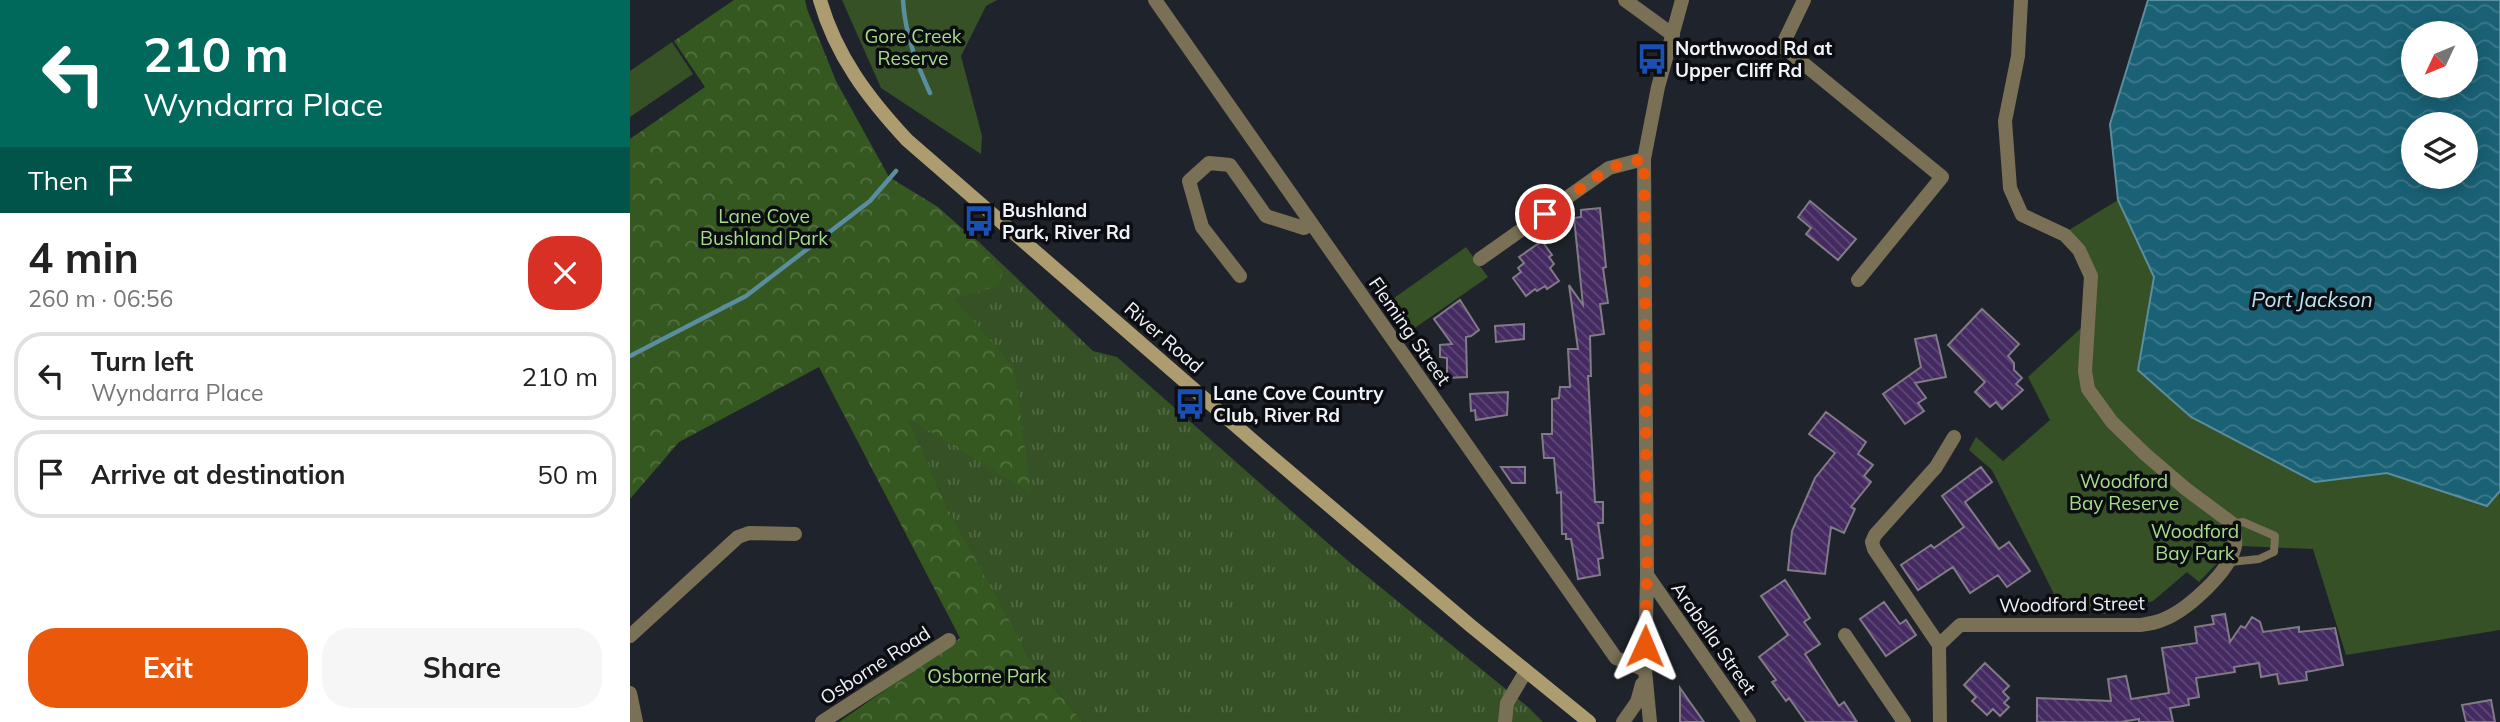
<!DOCTYPE html>
<meta charset="utf-8">
<style>
body{margin:0;font-family:Mulish,sans-serif;background:#f6f6f6;color:#222;height:100vh;display:flex;flex-direction:column;font-size:26px;white-space:nowrap}
*{box-sizing:border-box;margin:0}
p{font-size:23px;color:#767676}
.icon{flex:none;width:38px;height:38px;fill:none;stroke:currentColor;stroke-width:2;stroke-linecap:round;stroke-linejoin:round}
.map{position:relative;flex:1;overflow:hidden}
.details{display:flex;flex-direction:column;background:#fff;width:630px}
.details>*{flex:none}
.guide{background:#00695c;color:#fff;overflow:hidden}
.needle{width:46px;rotate:226deg}
.buttons{position:absolute;left:1771px;top:21px;display:grid;gap:14px}
.buttons a{display:grid;place-items:center;width:77px;height:77px;border-radius:50%;background:#fff;box-shadow:0 4px 18px #0003;font-size:35px}
.pin{position:absolute;display:grid;place-items:center;width:60px;height:60px;color:#fff;margin:-30px;border:4px solid #fff;border-radius:50%;box-shadow:0 2px 7px #0007}
.me{position:absolute;width:77px;margin:-38px;rotate:1deg;stroke-linejoin:round;filter:drop-shadow(0 0 5px #0008)}
.turn{display:flex;align-items:center;gap:24px;height:147px;padding:0 28px;font-size:32px}
.turn .icon{width:91px;height:91px;stroke-width:2.5}
.turn b{display:block;font-size:49px;line-height:60px}
.then{display:flex;align-items:center;height:66px;padding:0 28px;background:#0003;gap:14px;font-size:26px}
.round{display:grid;place-items:center;flex:none;width:74px;height:74px;border-radius:28px;background:#f6f6f6}
.overview{display:flex;align-items:center;justify-content:space-between;height:119px;padding:0 28px}
h1{font-size:42px;font-weight:700;line-height:52px}
.cta{display:flex;gap:14px;margin-top:auto;padding:14px 28px}
.cta a{flex:1;height:80px;border-radius:28px;background:#ea580c;color:#fff;font-size:28px;font-weight:700;line-height:80px;text-align:center}
.cta a+a{background:#f6f6f6;color:#222}
ul{padding:0;list-style:none}
li{display:flex;align-items:center;gap:21px;height:88px;margin:0 14px 10px;padding:0 14px;border:4px solid #e0e0e0;border-radius:28px}
li div{flex:1}
li b{display:block;font-size:26px}
li em{font-style:normal}
main{display:flex;flex:1;min-height:0}
.map>svg:first-child{display:block}
</style>
<main>
<section class="details">
<div class="guide">
<div class="turn"><svg class="icon" aria-label="left" viewBox="0 0 24 24"><path d="M17 20v-9H6M10 6l-5 5 5 5"/></svg><div><b>210 m</b>Wyndarra Place</div></div>
<div class="then">Then<svg class="icon" aria-label="arrive" viewBox="0 0 24 24"><path d="M6 21V4h12l-3 4 3 4H6"/></svg></div>
</div>
<div class="overview"><div><h1>4 min</h1><p>260 m · 06:56</p></div><a class="round" style="background:#d93025;color:#fff"><svg class="icon" aria-label="close" viewBox="0 0 24 24"><path d="M6 6l12 12M18 6L6 18"/></svg></a></div>
<ul>
<li><svg class="icon" aria-label="left" viewBox="0 0 24 24"><path d="M17 20v-9H6M10 6l-5 5 5 5"/></svg><div><b>Turn left</b><p>Wyndarra Place</p></div><em>210 m</em></li>
<li><svg class="icon" aria-label="arrive" viewBox="0 0 24 24"><path d="M6 21V4h12l-3 4 3 4H6"/></svg><div><b>Arrive at destination</b></div><em>50 m</em></li>
</ul>
<div class="cta"><a>Exit</a><a>Share</a></div>
</section>
<div class="map">
<svg width="1870" height="722" viewBox="0 0 1870 722">
<defs>
<pattern id="grass-tufts" width="24" height="20" patternUnits="userSpaceOnUse" patternTransform="scale(1.75)"><rect width="24" height="20" fill="#365126"/><path d="M3 7l-1-3M5 7V3M7 7l1-3M15 17l-1-3M17 17v-4M19 17l1-3" fill="none" stroke="#536a46"/></pattern>
<pattern id="forest-crowns" width="20" height="18" patternUnits="userSpaceOnUse" patternTransform="scale(1.75)"><rect width="20" height="18" fill="#355820"/><path d="M2 6a3 3 0 1 1 6 0M12 15a3 3 0 1 1 6 0" fill="none" stroke="#537041"/></pattern>
<pattern id="water-waves" width="16" height="10" patternUnits="userSpaceOnUse" patternTransform="scale(1.75)"><rect width="16" height="10" fill="#1a6176"/><path d="M0 5q4-4 8 0t8 0" fill="none" stroke="#3c788a"/></pattern>
<pattern id="building-back-hatch" width="6" height="6" patternUnits="userSpaceOnUse" patternTransform="scale(1.75)"><rect width="6" height="6" fill="#442a60"/><path d="M-1 5l2 2M0 0l6 6M5-1l2 2" fill="none" stroke="#5f4978"/></pattern>
</defs>
<rect width="100%" height="100%" fill="#1f242c"/>
<path fill="url(#grass-tufts)" d="M316 215 349 242 463 351 487 357 717 560 898 707 913 722H453L400 659 362 591 317 507 253 362Z"/>
<path fill="url(#forest-crowns)" d="M104 0H175L177 9 206 81 259 177 308 207 339 235 373 272 368 286 324 298 384 368 401 493 278 418 317 507 400 659 453 722H209L330 638 189 367 49 442 0 499V139L75 87 44 41Z"/>
<path fill="#365126" d="M212 0H367L356 6 331 56 352 136 351 154 251 88Z
M42 42 63 74 0 117V71Z
M1488 200 1524 277 1508 370 1685 482 1757 473 1857 506 1870 491V630L1716 655 1683 549 1611 546 1592 554 1590 560 1569 582 1557 572 1523 601 1475 614 1430 606 1362 470 1339 450 1346 437 1373 461 1420 420 1398 377 1462 318 1464 276 1439 230Z
M836 247 858 277 779 332 757 303Z"/>
<path fill="url(#water-waves)" stroke="#5a8d9d" stroke-width="2" fill-rule="evenodd" d="M1518 0H1870V491L1857 506 1757 473 1685 482 1561 417 1508 370 1524 277 1488 200 1480 124ZM1783 33H1836V86H1783ZM1783 124H1836V177H1783Z"/>
<g fill="none" stroke-linecap="round" stroke-linejoin="round">
<path stroke="#5a8d9d" stroke-width="4.5" d="M273 0C275 34 286 62 300 93
M0 356 116 296 240 201 266 171"/>
</g>
<path fill="url(#building-back-hatch)" stroke="#807b86" stroke-width="2" d="M1180 201 1226 239 1208 260 1176 234 1181 228 1168 217Z
M970 208 976 267 973 268 978 303 970 304 974 334 960 336 961 376H958L965 502H973V523H968L973 558 968 559 970 575 948 579 941 539H936V534H932L931 492 927 493 924 458H914L912 434H922V399L929 398 930 387H940L938 349H948L939 285 953 305 944 218 951 217V210Z
M912 241 922 255 919 257 924 264 920 268 929 281 917 289 915 286 907 291 905 289 896 296 883 278 891 272 888 268 894 263 889 257Z
M830 300 849 330 841 336 836 337 837 377 817 378V358L810 357V345L822 344 804 319Z
M1352 309 1389 344 1378 356 1384 363V370L1392 378 1386 384 1393 390 1372 409 1366 402 1360 407 1345 392 1355 382 1318 345Z
M894 324V339L866 342 865 326Z
M1306 335 1316 377 1285 383 1296 398 1288 403 1294 411 1275 424 1253 394 1291 367 1285 339Z
M878 392 877 415 846 420 845 410 841 411 840 394Z
M1196 412 1236 442 1228 454 1243 465 1234 476 1241 482 1221 507 1225 509 1214 533 1201 527 1195 574 1158 570 1162 531 1185 478 1205 453 1179 434Z
M871 467H895V483H882Z
M1351 467 1362 482 1335 502 1369 549 1379 542 1400 571 1377 587 1368 575 1340 593 1323 567 1288 590 1271 565 1301 545 1304 548 1334 527 1312 496Z
M1155 580 1180 618 1174 622 1190 644 1175 654 1209 706 1214 702 1227 722H1176L1159 698 1156 701 1142 682 1146 680 1129 657 1158 635 1131 596Z
M1254 602 1270 624 1276 620 1286 635 1256 656 1230 619Z
M1595 614 1600 642 1611 626 1615 628 1622 617 1630 622 1633 632 1669 627V632L1705 628 1713 665 1676 672 1677 680 1649 684 1647 674 1631 677 1629 663 1604 667 1605 672 1566 678 1569 697 1558 699 1559 705 1540 708 1543 722H1509V719L1491 722H1407V698L1481 701 1478 679 1496 676 1501 699 1539 693 1532 648 1567 643 1565 627 1584 624 1582 616Z
M1355 663 1379 686 1373 692 1379 698 1374 703 1379 707 1370 716 1363 709 1357 715 1342 701 1346 697 1334 685Z
M1050 688 1074 722H1050Z
M1861 700 1865 722H1836L1832 705Z"/>
<g fill="none" stroke-linecap="round" stroke-linejoin="round">
<path stroke="#7a7055" stroke-width="8" d="M1600 562 1629 559 1644 552 1645 536 1613 522 1603 524"/>
<path stroke="#7a7055" stroke-width="14" d="M525 0 986 658 1015 670
M995 0 1043 35
M1174 0 1152 46 1312 177 1228 280
M850 259 979 168 1014 159
M610 276 572 227 559 181 579 163 600 165 636 216 674 228 682 224
M1017 575 1119 722
M1215 635 1274 722
M0 636 108 537 119 533 165 534
M1309 645 1244 549 1242 542 1245 535 1306 467 1324 437
M0 693 6 722
M192 722 319 640
M875 722 877 703 896 671
M993 722 1007 702 1012 684
M1020 722 1015 670 1017 575 1014 159 1028 87 1052 0
M1310 722 1309 645 1330 625H1510C1517 624 1525 623 1532 620 1556 611 1600 572 1605 546 1606 539 1604 531 1603 524L1556 489 1515 454 1482 422 1458 389 1455 371 1461 276 1449 250 1435 235 1392 215 1380 188 1375 121 1388 56 1391 0"/>
<path stroke="#ac9c6f" stroke-width="14" d="M190 0C206 56 238 98 277 140L636 452 841 626 959 722"/>
</g>
<g fill="none" stroke-linecap="round" stroke-linejoin="round">
<path stroke="#ea580c" stroke-width="12" stroke-dasharray="0 21.6" d="M915 214 979 168 1014 159 1017 575 1015 646"/>
</g>
<defs>
<symbol id="bus-bare" viewBox="-9 -9 18 18"><path d="M-5-6H5V4H4V6H2V4H-2V6H-4V4H-5ZM-3.5-4V0h7V-4ZM-3.5 1.2v1.5H-2V1.2ZM2 1.2v1.5H3.5V1.2Z" fill="#1a4fb4" stroke="#0b0d11" stroke-width="2.5" paint-order="stroke"/></symbol>
</defs>
<g fill-rule="evenodd">
<use href="#bus-bare" x="1000" y="37" width="44" height="44"/>
<use href="#bus-bare" x="327" y="199" width="44" height="44"/>
<use href="#bus-bare" x="538" y="382" width="44" height="44"/>
</g>
<g text-anchor="middle" stroke-width="7" stroke-linejoin="round" paint-order="stroke">
<g font-size="19" fill="#a7dd8a" stroke="#0b0d11">
<text x="283" y="43">Gore Creek<tspan x="283" dy="22">Reserve</tspan></text>
<text x="134" y="223">Lane Cove<tspan x="134" dy="22">Bushland Park</tspan></text>
<text x="1494" y="488">Woodford<tspan x="1494" dy="22">Bay Reserve</tspan></text>
<text x="1565" y="538">Woodford<tspan x="1565" dy="22">Bay Park</tspan></text>
<text x="357" y="683">Osborne Park</text>
</g>
<g font-size="19" font-weight="bold" fill="#f0f3f9" stroke="#0b0d11" text-anchor="start">
<text x="1045" y="55">Northwood Rd at<tspan x="1045" dy="22">Upper Cliff Rd</tspan></text>
<text x="372" y="217">Bushland<tspan x="372" dy="22">Park, River Rd</tspan></text>
<text x="583" y="400">Lane Cove Country<tspan x="583" dy="22">Club, River Rd</tspan></text>
</g>
<g font-size="19" fill="#f0f3f9" stroke="#0b0d11">
<text transform="translate(780 331) rotate(55)" y="7">Fleming Street</text>
<text transform="translate(534 337) rotate(41)" y="7">River Road</text>
<text transform="translate(1442 604) rotate(-1)" y="7">Woodford Street</text>
<text transform="translate(1084 638) rotate(55)" y="7">Arabella Street</text>
<text transform="translate(245 665) rotate(-33)" y="7">Osborne Road</text>
</g>
<g font-size="21" font-style="italic" fill="#bae5f5" stroke="#0b0d11">
<text x="1682" y="307">Port Jackson</text>
</g>
</g>
</svg>
<div class="buttons">
<a><svg class="needle" viewBox="-14 -14 28 28"><path d="M0-13l5 13h-10z" fill="#e53935"/><path d="M0 13l5-13h-10z" fill="#767676"/></svg></a>
<a><svg class="icon" aria-label="layers" viewBox="0 0 24 24"><path d="M12 4l9 5-9 5-9-5zM3 14l9 5 9-5"/></svg></a>
</div>
<div class="pin" style="left:915px;top:214px;background:#d93025"><svg class="icon" aria-label="arrive" viewBox="0 0 24 24"><path d="M6 21V4h12l-3 4 3 4H6"/></svg></div>
<svg class="me" style="left:1015px;top:646px" viewBox="-20 -20 40 40"><path d="M0-17L14 15 0 8-14 15z" fill="#ea580c" stroke="#fff" stroke-width="4"/></svg>
</div>
</main>
